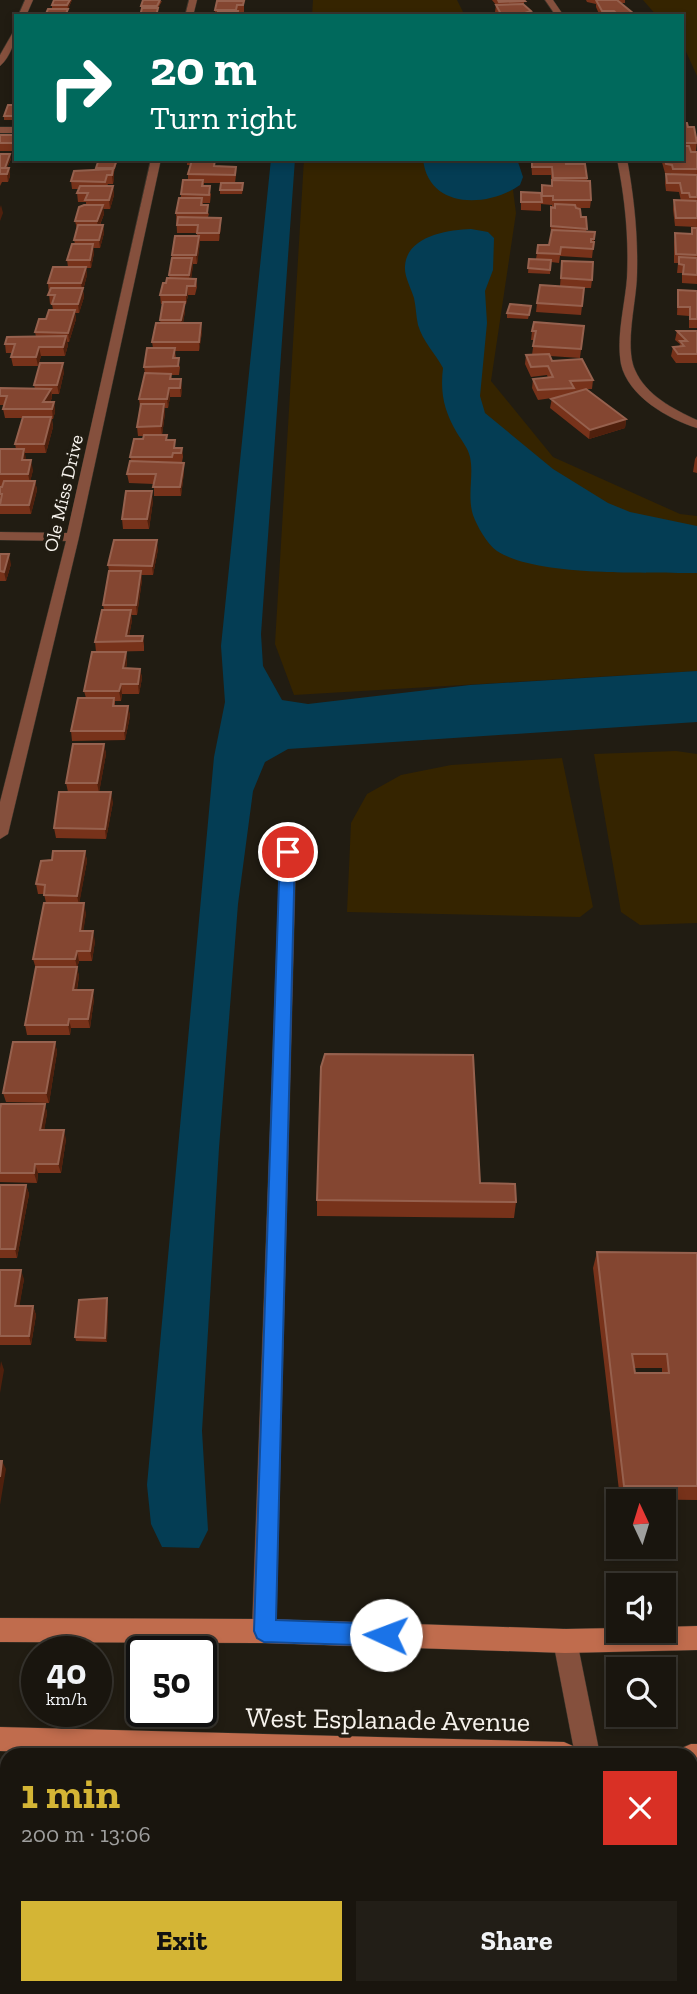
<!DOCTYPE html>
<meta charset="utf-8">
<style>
body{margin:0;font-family:"Zilla Slab",serif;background:#221e17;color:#f1f3f6;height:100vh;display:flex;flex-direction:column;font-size:26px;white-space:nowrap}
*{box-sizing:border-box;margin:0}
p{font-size:23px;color:#9f9f9e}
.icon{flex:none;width:38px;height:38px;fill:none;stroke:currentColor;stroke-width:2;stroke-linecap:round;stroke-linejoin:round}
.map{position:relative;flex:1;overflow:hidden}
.details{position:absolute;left:0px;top:1748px;width:698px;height:247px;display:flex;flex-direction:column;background:#19150e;border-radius:21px 21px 0 0;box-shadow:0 4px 10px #0003,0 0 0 2px #37342e}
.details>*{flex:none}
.hud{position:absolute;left:14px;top:14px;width:670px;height:147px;border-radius:0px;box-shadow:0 4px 10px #0003,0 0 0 2px #37342e;background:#00695c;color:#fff;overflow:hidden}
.needle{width:46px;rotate:356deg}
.fabs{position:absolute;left:606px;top:1489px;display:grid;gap:14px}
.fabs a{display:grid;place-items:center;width:70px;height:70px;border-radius:0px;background:#19150e;box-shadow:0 4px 10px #0003,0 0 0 2px #37342e;font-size:35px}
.speed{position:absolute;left:21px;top:1636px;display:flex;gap:14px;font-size:35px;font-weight:700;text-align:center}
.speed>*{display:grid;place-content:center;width:91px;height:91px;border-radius:50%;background:#19150e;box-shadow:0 4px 10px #0003,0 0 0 2px #37342e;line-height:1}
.speed small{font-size:18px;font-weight:400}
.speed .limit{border:4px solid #111;border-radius:10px;background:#fff;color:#111}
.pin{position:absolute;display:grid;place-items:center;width:60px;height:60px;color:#fff;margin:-30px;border:4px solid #fff;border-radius:50%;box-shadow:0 2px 7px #0007}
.me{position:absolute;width:77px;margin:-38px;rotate:272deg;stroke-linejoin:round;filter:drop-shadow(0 0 5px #0008)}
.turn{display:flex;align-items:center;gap:24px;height:147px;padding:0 21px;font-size:32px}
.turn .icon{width:91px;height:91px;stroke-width:2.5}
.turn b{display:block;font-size:49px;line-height:60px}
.round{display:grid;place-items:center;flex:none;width:74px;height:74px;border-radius:0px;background:#221e17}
.overview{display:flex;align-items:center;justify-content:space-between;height:119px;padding:0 21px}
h1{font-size:42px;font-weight:700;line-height:52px;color:#d4b535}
.action{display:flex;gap:14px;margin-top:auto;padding:14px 21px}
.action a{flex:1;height:80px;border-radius:0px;background:#d4b535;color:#111;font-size:28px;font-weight:700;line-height:80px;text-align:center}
.action a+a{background:#221e17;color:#f1f3f6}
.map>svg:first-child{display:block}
</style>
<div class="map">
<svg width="697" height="1994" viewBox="0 0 697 1994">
<rect width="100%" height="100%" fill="#211c12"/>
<path fill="#352400" d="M313 0H457L465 16H312Z
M643 0H697V76L683 45 682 16H657Z
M304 159H509L516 213 491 381 553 457 680 514 697 516V671L294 695 275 644Z
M676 751 697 754V923L640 925 621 912 594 754Z
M562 758 593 907 580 917 347 912 351 823 367 794 401 775 451 765Z"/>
<path fill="#043d54" d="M271 159H295L261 634 263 666 282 700 308 704 470 685 697 671V722L288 749 265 762 253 791 238 904 219 1148 202 1431 208 1530 199 1548 162 1547 151 1524 147 1485 214 757 225 702 221 646Z
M423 159H517L523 177 520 185C487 208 428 209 423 159Z
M471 229 488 232 494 238 493 270 485 291 487 323 480 396 485 413 553 469 608 503 630 512 697 526V573C648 572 537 577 497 551 487 544 477 526 473 515 467 496 474 475 470 457 468 448 462 441 457 433 444 411 440 393 443 368 435 353 423 342 418 325 416 316 416 307 414 298 411 288 404 276 405 266 407 236 447 230 471 229Z"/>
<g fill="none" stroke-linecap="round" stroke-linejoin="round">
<defs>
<path id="lane" d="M0 1807H7V1825H0Z
M691 1864 697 1866V1934L691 1932Z
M7 1958V1988H14L13 1994H0V1962Z
M353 1988H373V1994H353Z"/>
<path id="street" d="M25 0H33L26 16H18Z
M189 0H197L193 16H185Z
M545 0H553L564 16H556Z
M16 27C16 40 10 58 0 66V55Z
M0 127H16V133H0Z
M151 159H161L79 537 8 834 0 839V802L66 541 0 540V532L67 533Z
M617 159H627C634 197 638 235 637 273 637 300 624 345 635 370 646 395 673 409 697 420V428C668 419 628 396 621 364 616 336 625 305 627 278 629 238 625 198 617 159Z
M288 846 296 852 276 1631 272 1639 264 1643 256 1639 252 1631 280 852Z
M565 1629 573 1633 577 1641 600 1755H575L553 1641 557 1633Z
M607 1988H635L636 1994H608Z"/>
<path id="secondary" d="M0 1618 264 1619 565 1629 618 1628V1631H663V1627L697 1626V1650L565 1653 264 1643 0 1642Z
M0 1727 564 1742 573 1746 577 1755H133L0 1751Z
M691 1744H697V1770H691V1755H679L682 1748Z"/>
</defs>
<use href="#lane" stroke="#3b362c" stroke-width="2"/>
<use href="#street" stroke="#3b362c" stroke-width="1"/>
<use href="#secondary" stroke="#3b362c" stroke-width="1"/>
<use href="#lane" fill="#85503d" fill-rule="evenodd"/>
<use href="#street" fill="#85503d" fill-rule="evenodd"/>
<use href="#secondary" fill="#c06c4d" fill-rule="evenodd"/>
</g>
<path fill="#77321a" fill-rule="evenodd" d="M72 0 68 9 67 16H45L52 9V5Z
M221 0 244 1V12H238V16H215V10Z
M492 0H524V5L531 11 530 16H497L495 12 496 5Z
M586 0H625V3H620L634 14 633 16H600L596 7V4L587 2Z
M162 1 158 8 157 16 141 10V6Z
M16 97V120H4V116L13 105V103Z
M682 123 688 127 697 141 696 151 697 152V227L675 226 673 209 674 200 681 201 679 192 666 191 665 183 666 174H671V173H665L661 159H682Z
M0 135H16V151H0Z
M0 154 11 159 7 168H9L10 176 8 182H2L0 186Z
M118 159 114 172V178L113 184H108L107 186H113L114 195 110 209H103L104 214 100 225H103L104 233 100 248H93L94 253 91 268H86L87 275 83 290 84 297 79 313H75L76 319 69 342H67L68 345 65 356H41L38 366H13L11 357 13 353H6L5 344 36 337 35 332 53 310 52 304H50L48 283 68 267 67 260 75 244 74 240 77 229 75 221 86 205V202H78L77 193 79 189H72L71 181 96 170V168Z
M187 159H211V160H215V166L236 167V175L235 183H204V186L211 194 210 203H203V205L209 214 208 217 221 226 219 241H200L197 264H193L191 279H196L197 287 195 295H188L186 304H185V311L183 323 202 332 199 351H175L176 358 180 367 179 375H171L172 379 182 388 181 397H170L168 408H164L165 413 162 435 176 448H182L183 457 182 462 184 472 181 496H154V484L129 483 127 474 131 461 130 457 143 439 144 436H138L137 427 140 407 139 399 145 374 144 367 153 348 152 342 160 323 163 304H161L160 295 169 278 172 255 197 236V233H177L176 213 181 198V194L188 180V174L191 165H187Z
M531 159H586V162H566V164L587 178 591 200 590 208H576L587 229 586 231 595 232 592 258 560 256 559 263 551 262 550 274 528 273 529 259H536L537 253 549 245 551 235 550 216 551 207H552V205L541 204V211L521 210V192L541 193 542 185 551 186V175H532Z
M243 188 242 194H220V190Z
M692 228H697V284L682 283V273H677L678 263H674V242L675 233 691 234Z
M562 261 592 280 591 288H584L581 315 536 312 537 303 560 286Z
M678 290 697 291V328H689V316L677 315Z
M530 311 528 319 507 318V313Z
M584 326 580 358 550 356 552 361 593 380 592 389H587L626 419 625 428 589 439 550 408 552 398 538 400 532 388 533 379 548 378 547 375 531 377 525 364 526 355H532L534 340H531L532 331Z
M677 331H697V363H676L671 356 673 347H679L680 344 675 340Z
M64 372 59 394H52V398L50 402H54L55 412 53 419H52L53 427 46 453H25V460L33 470 30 481H35L37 490 31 514H0V449H16L15 444 23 418H5L3 409 4 405H0V388L35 389 34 385Z
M697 456V473L693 472 695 459Z
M153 501 149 529H123L122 519Z
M158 549 153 575H141L142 580 137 615H131L132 620 129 636H143L144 646V651L96 652 95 642 104 610 103 605 109 571 108 565Z
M0 554 11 564 6 581H0Z
M126 652 127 662 126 669H140L142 678 139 694H122L121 701H115V706H128L130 716 125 740 72 741 71 731 86 698 84 691Z
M104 744 106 754 99 792 113 802 106 839 56 838 54 828 68 792 66 783Z
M85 851 87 861 79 903 86 913 83 931 95 941 92 961H79L77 968 79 976 77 990 94 999 90 1028H71L70 1035H27L25 1025 36 969 33 959 46 903 44 894H38L36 884 52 860Z
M55 1042 57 1052 49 1103 6 1102 3 1093Z
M45 1104 47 1113 44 1130 66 1139 61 1173H38L37 1183 0 1182V1109Z
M0 1185H26L29 1194 17 1258H0Z
M317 1200 516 1202 514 1218 317 1216Z
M597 1252 697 1253V1500L620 1499 593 1268ZM634 1368H662V1373H635Z
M0 1270 24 1279 19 1306H33L36 1315 31 1345H0Z
M108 1303 107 1342 76 1341 75 1337Z"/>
<path fill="#4f200d" d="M70 0H72L68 9 67 16H65Z
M10 154 11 159 5 173V168Z
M9 168 10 176 8 182 7 174Z
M113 169 114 178 113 184 112 175Z
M113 186 114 195 110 209 109 200Z
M1 205 3 213 0 221V208Z
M103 205 104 214 98 229 97 221Z
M221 218V226L219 241V233Z
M103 225 104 233 100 248 99 240Z
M199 236 200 244 197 264 196 255Z
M93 244 94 253 91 268 90 260Z
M192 258 193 267 190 284 189 275Z
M86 267 87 275 83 290 84 297 79 313 78 304 82 290 81 283Z
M187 286 188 295 186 304V295Z
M185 302V311L182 329 181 320Z
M75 310 76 319 69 342 68 333Z
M201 323 202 332 199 351V342Z
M66 336 68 345 65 356 63 347Z
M39 347 41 356 38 366 36 357Z
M63 363 64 372 59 394 57 385Z
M181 379 182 388 181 397 180 388Z
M169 388 170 397 168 408 167 399Z
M51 389 52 398 46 409 43 402Z
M54 402 55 412 53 419 52 409Z
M164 404 165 413 162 436 161 426Z
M51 417 53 427 46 453 44 444Z
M626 419 625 428 589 439 590 430Z
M24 449 26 458 23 470 22 460Z
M31 460 33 470 30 483 28 474Z
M184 463V472L181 496 180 487Z
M35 481 37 490 31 514 29 505Z
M152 491 153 501 149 529 147 519Z
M157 540 158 549 153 575 152 566Z
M9 554 11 564 6 581 4 572Z
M141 571 142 580 137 615 136 605Z
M131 610 132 620 128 641 126 636Z
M126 652 127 662 124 678 123 668Z
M140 669 142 678 139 694 138 684Z
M121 684 122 694 121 701 119 691Z
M128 706 130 716 125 740 124 731Z
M104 744 106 754 99 793 97 783Z
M111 792 113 802 106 839 105 829Z
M85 851 87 861 79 905 77 896Z
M84 903 86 913 82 941 80 931Z
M93 931 95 941 92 961 90 951Z
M77 951 79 961 77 968 79 976 75 999 73 990 77 967 75 959Z
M93 990 94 999 90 1028 88 1019Z
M69 1019 71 1028 70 1035 68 1025Z
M55 1042 57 1052 49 1103 46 1093Z
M45 1104 47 1113 43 1139 40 1130Z
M64 1130 66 1139 61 1173 58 1164Z
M35 1164 38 1173 37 1183 34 1173Z
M26 1185 29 1194 17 1258 15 1249Z
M21 1270 24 1279 18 1315 15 1306Z
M107 1298 108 1303 107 1342 105 1338Z
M33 1306 36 1315 31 1345 29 1336Z
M1 1361 4 1370 0 1393V1368Z
M2 1461 6 1469 0 1505V1477Z
M0 1837 4 1843 0 1873Z"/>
<path fill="#844631" stroke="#96614e" stroke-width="2" fill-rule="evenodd" d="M54 0H70L67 5H52Z
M143 0H160L157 6H141Z
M498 0H524L525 1 499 2Z
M596 0H617L634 14 618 15 614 11H602Z
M217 1H244L243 5H237L236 10H215Z
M523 4 531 11 525 13 528 16H508L506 14H501L496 5Z
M142 8H158L156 16H140Z
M48 9H68L65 16H45Z
M218 11H238L237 16H217Z
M8 105H16V116H4Z
M682 123H687L688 127H694L697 143H682Z
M0 135H16V143H0Z
M682 146H689L691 152H697V169H673L672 165 666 164 665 159H682Z
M0 154H10L5 168H0Z
M99 159H117L114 168H96Z
M532 159H566V164H585L587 178H553L552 167H532Z
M192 160H215L214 166 236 167 235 175 188 174Z
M0 168H9L7 174H0Z
M113 169 112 175H107L105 182 71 181 74 171Z
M666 174 697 175V197H690L689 193H682L680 183H667Z
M183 180H203L202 186H210L209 195 181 194Z
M552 180 590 181 591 200H553V196H542V185L552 186Z
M221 183H243L242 190H220Z
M80 186H113L109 200H85L88 193H77Z
M521 192 541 193 542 202H521Z
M179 198H202L201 205H208L207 213H176Z
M674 200 697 201V218H676Z
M555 204 575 205 576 208 580 209 581 217H586L587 229 551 226V207L555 208Z
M84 205H103L97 221H75L79 207Z
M178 217 221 218 219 233H197L198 225H177Z
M78 225H103L99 240H74Z
M692 228H697V255L676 254 675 233 692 234Z
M552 230 595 232 594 239H591V242H594L593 249 561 247 560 254 537 253 538 245H549Z
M175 236H199L196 255H172Z
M72 244H93L90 260H67Z
M679 257 697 258V275L683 274 684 265 679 264Z
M172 258H192L189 275H169Z
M529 259 551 260 550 270 528 268Z
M562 261 593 262 592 280 561 278Z
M53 267H86L81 283H48Z
M167 278 196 279 195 286H187L186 295H160L163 283H166Z
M540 285 584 288 582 306 537 303Z
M51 288H83L78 304H52L55 295H48Z
M678 290 697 291V319H690V307H678Z
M163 302H185L181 320H160Z
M510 304 531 306 529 315 507 313Z
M49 310H75L68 333 35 332 39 319H46Z
M534 322 584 326 581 349 533 346 536 331H532Z
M156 323H201L199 342H152Z
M677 331H697V354H678L673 347 684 346 680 341H687Z
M66 336 63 347H39L36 357H11L15 344H5L7 337Z
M147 348H175L173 358H179L178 366 144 367Z
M549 354 552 361 582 359 593 380 570 381 574 388 538 390 533 379 553 377 548 366 531 367 526 355Z
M40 363H63L57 385H34Z
M145 373 171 374 170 379H181L180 388H169L167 399H139Z
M0 388 51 389 43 402H54L52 409H3L7 396H0Z
M586 389 626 419 590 430 551 399Z
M141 404H164L161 426 137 427Z
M23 417H51L44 444H15Z
M144 435H167L166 440H175L174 448H182L181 453H173L172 457H130L134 439H143Z
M0 449H24L22 460H31L28 474H0Z
M130 461 184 463 180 487H153L156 474H127Z
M4 481H35L29 505H0L2 494H0V487H2Z
M126 491H152L147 519H122Z
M114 540H157L152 566 108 565Z
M0 554H9L4 572 0 571Z
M109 571H141L136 605H103Z
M102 610H131L126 636H143L142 641 95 642Z
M92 652H126L123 668 140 669 138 684H121L119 691H84Z
M78 698H114L113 706H128L124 731H71Z
M73 744H104L97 783H66Z
M59 792H111L105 829 54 828Z
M53 851H85L77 896 44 895 45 885 36 884 41 861 52 860Z
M44 903H84L80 931H93L90 951H77L75 959H33Z
M36 967H77L73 990H93L88 1019H69L68 1025H25Z
M13 1042H55L46 1093H3Z
M325 1054 473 1055 480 1183 515 1184 516 1202 317 1200 321 1067Z
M1 1104H45L40 1130H64L58 1164H35L34 1173H0V1109Z
M0 1185H26L15 1249H0Z
M597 1252 697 1253V1486H624ZM632 1354H667L669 1373H635Z
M0 1270H21L15 1306H33L29 1336H0Z
M107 1298 105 1338 75 1337 79 1300Z
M0 1461H2L0 1477Z
M409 1988H556L557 1994H409Z"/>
<path fill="#1a73e8" stroke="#114b97" stroke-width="2" d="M288 846 295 852 276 1620 386 1624 393 1627 396 1635 393 1642 386 1646 264 1642 257 1638 254 1631 280 852Z"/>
<g text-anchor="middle" stroke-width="7" stroke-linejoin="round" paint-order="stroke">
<g font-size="19" fill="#f7f3ed" stroke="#211c12">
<text transform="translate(63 493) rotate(-77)" y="7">Ole Miss Drive</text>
</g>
<g font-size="28" fill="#f7f3ed" stroke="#211c12">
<text transform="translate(388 1719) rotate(1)" y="10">West Esplanade Avenue</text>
</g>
</g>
</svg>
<div class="fabs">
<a><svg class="needle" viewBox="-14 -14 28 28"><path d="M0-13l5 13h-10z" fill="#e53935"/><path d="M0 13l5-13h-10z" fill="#9f9f9e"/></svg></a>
<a><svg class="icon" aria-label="sound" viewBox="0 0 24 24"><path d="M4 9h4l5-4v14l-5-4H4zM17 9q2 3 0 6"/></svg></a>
<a><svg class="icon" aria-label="search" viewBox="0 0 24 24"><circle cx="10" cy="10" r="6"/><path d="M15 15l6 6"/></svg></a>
</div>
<div class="speed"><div>40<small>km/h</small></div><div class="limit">50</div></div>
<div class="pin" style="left:288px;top:852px;background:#d93025"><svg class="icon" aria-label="arrive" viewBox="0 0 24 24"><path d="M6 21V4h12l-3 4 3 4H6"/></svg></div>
<svg class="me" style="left:386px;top:1635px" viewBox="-20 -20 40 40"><circle r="19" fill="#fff"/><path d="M0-13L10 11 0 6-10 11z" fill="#1a73e8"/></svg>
<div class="hud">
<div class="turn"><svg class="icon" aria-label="right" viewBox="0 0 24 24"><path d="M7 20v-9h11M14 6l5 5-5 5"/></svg><div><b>20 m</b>Turn right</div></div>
</div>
<section class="details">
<div class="overview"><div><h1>1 min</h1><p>200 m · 13:06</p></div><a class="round" style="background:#d93025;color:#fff"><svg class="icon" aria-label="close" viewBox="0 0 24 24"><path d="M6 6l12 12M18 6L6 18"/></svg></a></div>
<div class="action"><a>Exit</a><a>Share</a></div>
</section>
</div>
